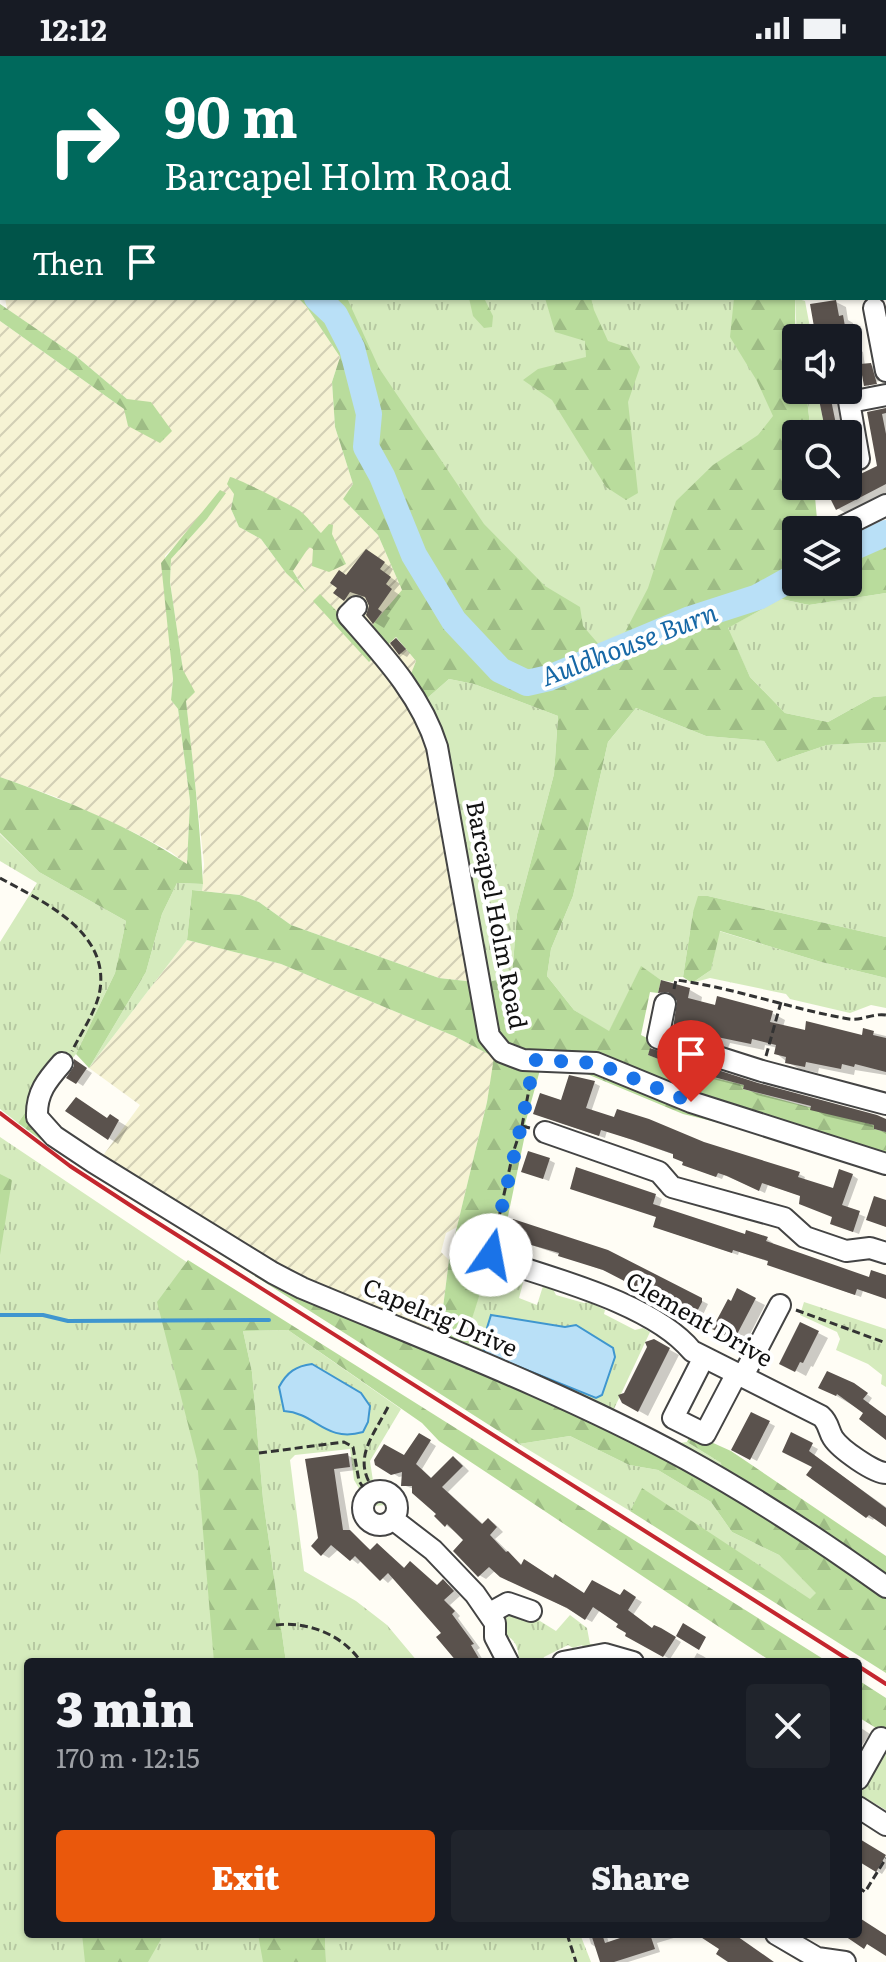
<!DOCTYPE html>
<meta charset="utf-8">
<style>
body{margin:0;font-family:Literata,serif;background:#20242c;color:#f1f3f6;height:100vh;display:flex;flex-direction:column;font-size:30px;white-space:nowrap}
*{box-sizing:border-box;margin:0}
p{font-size:26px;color:#9ea1a6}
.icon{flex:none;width:44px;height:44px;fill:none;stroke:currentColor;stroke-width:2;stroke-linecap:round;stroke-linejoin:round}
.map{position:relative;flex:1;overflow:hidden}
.sheet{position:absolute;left:24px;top:1602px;width:838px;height:280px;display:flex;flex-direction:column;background:#171b24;border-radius:8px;box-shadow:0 2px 6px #0004}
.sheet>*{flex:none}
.hud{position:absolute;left:0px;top:0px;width:886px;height:244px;box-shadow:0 2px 6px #0004;background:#00695c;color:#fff;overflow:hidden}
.fabs{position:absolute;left:782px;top:268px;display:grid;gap:16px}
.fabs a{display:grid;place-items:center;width:80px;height:80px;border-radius:8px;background:#171b24;box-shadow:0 2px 6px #0004;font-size:40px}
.pin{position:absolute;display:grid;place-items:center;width:68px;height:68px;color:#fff;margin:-82px -34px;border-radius:50% 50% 50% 0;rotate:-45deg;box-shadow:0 0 8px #0007}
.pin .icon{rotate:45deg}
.me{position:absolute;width:88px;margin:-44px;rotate:12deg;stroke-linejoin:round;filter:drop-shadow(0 0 6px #0008)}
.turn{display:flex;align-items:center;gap:28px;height:168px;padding:0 32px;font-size:36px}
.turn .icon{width:104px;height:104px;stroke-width:2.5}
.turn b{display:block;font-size:56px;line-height:68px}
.then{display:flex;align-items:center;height:76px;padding:0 32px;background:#0003;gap:16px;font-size:30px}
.round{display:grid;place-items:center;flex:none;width:84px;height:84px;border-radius:8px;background:#20242c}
.headline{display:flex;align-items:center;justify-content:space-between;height:136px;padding:0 32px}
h1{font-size:48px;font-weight:800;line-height:60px}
.button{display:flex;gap:16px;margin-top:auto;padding:16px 32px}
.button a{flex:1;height:92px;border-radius:8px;background:#ea580c;color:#fff;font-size:32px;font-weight:800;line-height:92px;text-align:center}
.button a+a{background:#20242c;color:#f1f3f6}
.status{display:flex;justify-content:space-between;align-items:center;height:56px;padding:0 40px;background:#171b24;direction:ltr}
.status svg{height:22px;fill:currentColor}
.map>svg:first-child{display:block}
</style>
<div class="status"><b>12:12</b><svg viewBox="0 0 49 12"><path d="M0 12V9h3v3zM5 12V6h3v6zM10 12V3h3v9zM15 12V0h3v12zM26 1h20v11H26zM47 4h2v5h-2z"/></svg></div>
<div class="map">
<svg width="886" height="1906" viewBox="0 0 886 1906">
<defs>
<pattern id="farmland-furrows" width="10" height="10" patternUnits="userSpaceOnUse" patternTransform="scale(2)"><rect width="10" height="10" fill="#f6f3d4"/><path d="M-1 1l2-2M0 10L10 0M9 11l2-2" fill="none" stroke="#d2cfb5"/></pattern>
<pattern id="grass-tufts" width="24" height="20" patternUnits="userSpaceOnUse" patternTransform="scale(2)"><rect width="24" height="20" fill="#d5ebbd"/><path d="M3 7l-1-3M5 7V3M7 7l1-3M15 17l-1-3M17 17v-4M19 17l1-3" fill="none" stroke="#b6c8a1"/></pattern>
<pattern id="forest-firs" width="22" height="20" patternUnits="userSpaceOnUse" patternTransform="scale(2)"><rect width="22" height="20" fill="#b9dc9c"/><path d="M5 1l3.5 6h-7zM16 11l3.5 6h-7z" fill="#9ebc85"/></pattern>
</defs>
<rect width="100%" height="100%" fill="#fffdf5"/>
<path fill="url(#farmland-furrows)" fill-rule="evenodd" d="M2 75V234L0 232Z
M5 242H298L306 250 340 301 332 326 335 371 353 428 343 443 378 479 402 534 395 581 416 605 409 623 426 672 476 926 439 922 291 869 259 846 240 839 202 835 204 808 186 645 194 636 183 615 170 525 171 503 207 463 225 437 165 500 173 624 171 644 178 653 190 745 187 809 171 796 135 777 56 741 0 721V265L124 353 127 343 76 300 7 253ZM234 438 272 442 299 454 321 477 313 493 309 490 293 515 304 532 286 517 261 483 239 471 231 453Z
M187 884 281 908 454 980 495 1001 487 1046 457 1171 446 1177 441 1196 449 1204 439 1283 331 1241 198 1165 196 1155 186 1157 99 1105 140 1049 89 1012Z"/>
<path fill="url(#grass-tufts)" d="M0 0H730V2H2L0 76Z
M313 242H764L796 430V474L603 623 562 595Z
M795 242 805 245 812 282H797Z
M806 334H817L826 378H811Z
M886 537V640L873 641 828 666 785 657 750 621 727 572 781 543 809 549Z
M449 623 474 628 558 660 554 718 517 858 512 920 484 927 424 645Z
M636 652 706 680 764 685 777 706 827 689 886 686V881L708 840 693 856 683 921H675L673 926 661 924 641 911 609 976 574 954 547 920 551 893 573 840 608 686Z
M0 778 39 816 126 865 115 917 76 998 54 1025 42 1055 27 1054 18 1067 0 1053V886L37 827 0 805Z
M177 827 203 828 202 835 192 834 187 884 89 1012 146 916 162 858Z
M719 875 821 906 886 922V952L871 949 850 957 790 943 786 938 710 922 692 927 711 914Z
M0 1081 212 1223 267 1606H28V1878H303L306 1906H0Z
M496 1213 518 1219 523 1227 519 1242 537 1249 543 1230 552 1231 556 1239 584 1247 589 1246 605 1254 604 1258 635 1274 643 1272 650 1276 613 1355 679 1387 687 1386 721 1407 722 1415 467 1292C471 1262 476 1235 496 1213Z
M804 1246 886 1273V1331L881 1328 882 1319 868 1308 836 1294 840 1283 837 1276 800 1259Z
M288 1274 401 1353 370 1405 373 1425 360 1434 354 1424 350 1393 295 1399 290 1404 304 1515 356 1545 387 1569 418 1606H286L263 1443 252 1316 243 1275Z
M570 1380 629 1409 658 1414 711 1446 732 1476 779 1499 817 1537 810 1544 642 1433 630 1455 519 1388Z
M382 1439 390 1446 393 1453 390 1459 388 1458 386 1449 372 1450 371 1460 366 1453 370 1444Z
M502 1556 532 1560 556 1575 570 1559 587 1572 590 1588H593L591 1591 584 1593 582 1589 573 1592 568 1589 544 1601 542 1606H519C518 1594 518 1585 505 1579L506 1563Z
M886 1690V1754L867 1743 863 1744 859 1741V1735Z
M325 1878H580L591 1906H326Z"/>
<path fill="url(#forest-firs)" d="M791 0H886V101H884V2H788Z
M298 242H347L379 312 484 468 545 530 580 551 583 570 601 591 622 582 648 532 676 445 713 409 758 379 773 360 757 325 730 281 734 242H795L796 334H806L811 378H796V430H814L818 474H796V526H848V480L886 465V537L809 549 781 543 728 572 750 621 785 657 828 666 873 641 886 640V686L827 689 777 706 764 685 706 680 636 652 608 686 573 840 551 893 547 920 574 954 609 975 641 910 661 924 658 937 650 936 641 979 653 985 648 999 703 1019 744 1029 743 1033 874 1069V1073L886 1076V1120L765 1078 683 1058 575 1013 540 1014 525 1068 527 1069 501 1194 496 1213 483 1228 470 1269 473 1274 467 1292 439 1283 449 1204 487 1046 494 1001 454 980 281 908 187 884 192 834 240 839 259 846 291 869 439 922 484 927 512 920 517 858 554 718 558 660 474 628 449 623 424 645 409 623 416 605 396 581 369 606 313 545 320 538 365 584 374 567 402 534 378 479 343 443 353 428 335 371 332 326 340 301 306 250Z
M469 242H484L493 260 492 271 484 272 473 260Z
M545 242H591L594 254 608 285 629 292 640 311 628 346 638 437 626 444 606 431 552 344 523 324 538 313 586 301 585 285 555 276Z
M0 248 76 300 127 343 151 346 172 375 160 387 128 370 124 353 0 265Z
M230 421C237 422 291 449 299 454 307 460 314 470 321 477L329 468 333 469 332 478 346 508 329 516 312 510 313 493 309 491 293 515 306 536 286 517 261 483 239 471 231 453 234 438 227 428Z
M220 434 226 437 207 463 171 503 170 526 183 614 195 636 186 645C193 706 200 767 203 828L177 827 162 858 146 916 89 1012 76 998 115 917 126 865 39 816 0 777V721C65 744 130 770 187 808L190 745 178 653 171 644 173 623 161 507Z
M698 840H708L886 881V922L821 906 720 875 711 914 692 927 683 921 693 856Z
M27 1054 34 1070 275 1223 583 1359 677 1405 886 1534V1617L630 1455 642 1432 810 1543 816 1537 779 1499 732 1476 711 1446 658 1414 629 1409 570 1380 519 1388 41 1084 18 1067Z
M0 1118 12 1124 0 1199Z
M188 1204 828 1606H772L439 1385 422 1367 288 1274 243 1275 252 1316 263 1443 286 1606H214L197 1404 157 1246Z
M691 1377 731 1395 886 1500V1519L722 1415 721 1407 687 1386Z
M858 1624 886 1642V1678L858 1661Z
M82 1878H164L148 1906H85Z
M258 1878H325L326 1906H263Z"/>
<path fill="#b9e0f7" stroke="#3f96cf" stroke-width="2" d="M491 1259 565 1271 576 1269 613 1292 615 1301 602 1339 596 1342 485 1297 482 1288Z
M312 1308 361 1337 370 1350 368 1366 363 1376C325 1387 316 1357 284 1355L279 1331C287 1316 296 1310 312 1308Z"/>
<path fill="#0003" d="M886 187V218H884V188Z
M836 246 846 251 848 264 853 267 858 293 863 296 865 310 871 309 877 312 880 325 869 327V330L866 329 864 315 848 318V282H818Z
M819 334H837L846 378H828Z
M886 354V438L847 458 837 452 839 430H848V388L855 421 879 412 870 357Z
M376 501 393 513 389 520 400 528 394 535 401 540 387 560 390 562 384 572 374 566 368 542 361 541 355 549 345 543 347 521Z
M396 584 410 597 407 601 400 597Z
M663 926 690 934 702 941 701 947 772 957 785 964 783 971 806 976 863 981 865 975 886 980V1019L855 1014 854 1019 819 1012 818 1017 800 1013 787 1006 776 997 778 992 765 989 764 994 730 987 728 992 688 980 675 972 678 943H673L660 936Z
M650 998 886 1064V1078L876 1072 825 1060 814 1053 757 1039 744 1031 701 1020Z
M76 1007 92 1017 83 1030 69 1021Z
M594 1027 600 1030 591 1056 799 1118 805 1121 804 1124 834 1135 852 1119 858 1123 847 1153 868 1162 886 1146V1171L865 1161 859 1178 838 1170 834 1161 802 1140 768 1129 765 1137 724 1119 722 1123 690 1111 675 1099 607 1075 605 1082 541 1060Z
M68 1055 108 1064 110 1060 128 1071 118 1088Z
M549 1104 555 1107 549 1125 523 1115Z
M578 1114 656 1140 662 1143 659 1152 746 1181 747 1177 767 1183 773 1187 772 1190 870 1223 886 1221V1242L863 1235 861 1241 776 1211 770 1206 739 1196 738 1199 661 1173 658 1161Z
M509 1181 607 1196 708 1248 701 1263 611 1217Z
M755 1244 765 1249 745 1288 724 1278Z
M801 1268 828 1282 813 1311 811 1310 806 1320 782 1307Z
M654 1285 679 1299 648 1360 623 1346Z
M821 1331 860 1333 872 1342 868 1348 886 1361V1384L866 1357Z
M752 1358 775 1370 757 1405 734 1393Z
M419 1379 436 1390 422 1413 432 1423 454 1402 460 1406 469 1415 448 1436 484 1469 489 1464 495 1468 503 1476 495 1483 523 1510 585 1539 621 1542 625 1536 642 1546 633 1559 653 1574 660 1573 681 1586 670 1603 628 1579 621 1567 600 1554 592 1566 496 1514 486 1523 479 1519 466 1484 446 1469 414 1433 403 1429 404 1420 399 1421 376 1407 405 1402Z
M792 1379 818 1393 814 1400 886 1451V1469L875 1461 873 1464 867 1461 814 1411Z
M347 1399 355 1403 356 1414 340 1416 350 1476 372 1495 378 1489 406 1513 438 1531 443 1526 451 1530 460 1540 450 1549 460 1560 458 1562 480 1592 477 1594 484 1606H458L444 1577 394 1521 388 1527 362 1504 358 1508 339 1493 329 1502 322 1498 308 1404Z
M697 1597 703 1600 712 1606H692Z
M858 1670 870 1678 858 1695Z
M858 1784 886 1801V1812L882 1818 858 1803Z
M588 1878H606L609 1887 639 1878H687L657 1887 660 1896 628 1906H602L597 1892 591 1888Z"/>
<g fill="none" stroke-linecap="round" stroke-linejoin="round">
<path stroke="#3f96cf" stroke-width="4" d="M0 1259H43L68 1265 269 1264"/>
<path stroke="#b9e0f7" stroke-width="26" d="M0 102 2 100
M317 242 335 259 352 292 369 358 366 391 382 420 414 499 454 565 500 614 527 627 549 622 690 563 758 541 796 520
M848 494 886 477"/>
</g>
<path fill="#5a524d" d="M836 244 839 260 843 259 847 282H816L810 248Z
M871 307 877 328 864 330 860 308Z
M817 334H829L838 378H826Z
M886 352V357L882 358 886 378V428L836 454 826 434 834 430H848V424L877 410 867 356Z
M366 493 385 506 380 513 391 521 386 528 392 533 378 553 382 556 373 568 366 559 369 550 365 541 350 536 344 545 333 537 337 532 330 527 339 514 346 519Z
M396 582 406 593 399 599 390 587Z
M661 924 690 932 688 942 715 949 717 940 773 955 770 966 805 974 806 965 862 979 863 972 874 975 873 979 886 982V1016L855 1008 854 1011 842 1008 841 1013 806 1006 805 1011 785 1007 786 1001 774 998 776 989 752 983 751 988 717 981 716 987 673 973 677 945 668 936 658 937Z
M650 992 758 1027 877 1059 886 1063V1076L874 1073V1069L810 1054 811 1050 743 1033 744 1029 687 1014 648 999Z
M74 1003 87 1012 76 1028 66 1022 74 1010Z
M569 1019 595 1025 586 1052 614 1061 617 1053 649 1063 704 1086 800 1116 798 1121 833 1132 839 1113 853 1118 842 1149 860 1155 853 1176 830 1168 832 1161 799 1148 800 1140 762 1127 759 1135 727 1120 718 1117 716 1121 682 1109 683 1106 673 1102V1098L633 1084 601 1074 599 1080 533 1058 540 1037 561 1044Z
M76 1041 107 1062 110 1058 119 1064 108 1084 65 1055Z
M528 1095 550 1102 543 1123 521 1116Z
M576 1111 656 1138 653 1148 745 1178 746 1174 768 1181 766 1185 869 1221 871 1214 886 1219V1243L857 1233 855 1239 767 1209 768 1205 733 1194 732 1197 653 1171 656 1161 570 1133Z
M874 1140 886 1144V1171L866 1164Z
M513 1163 608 1194 702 1242V1246L694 1261 603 1214 558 1200 559 1197 507 1182Z
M737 1232 756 1242 734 1284 712 1273 728 1243 731 1245Z
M800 1266 819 1275 803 1307 800 1306 795 1316 779 1308Z
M654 1283 670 1292 638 1356 622 1347 618 1339 624 1337 647 1291 645 1286Z
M827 1315 854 1327 868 1337 863 1343 886 1360V1384L859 1363 863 1357 837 1338 836 1340 818 1332Z
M751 1356 770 1365 750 1404 731 1394Z
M791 1376 813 1387 809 1395 886 1452V1471L869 1459 866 1462 806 1419 812 1411 782 1396Z
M419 1377 431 1384 416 1408 431 1422 453 1400 463 1410 442 1431 482 1468 488 1462 497 1471 490 1479 506 1496 508 1495 521 1509 524 1503 553 1522 555 1518 584 1537 592 1524 620 1539 624 1533 636 1541 628 1554 652 1572 654 1569 661 1572 676 1581 663 1601 625 1580 626 1577 616 1571 618 1568 593 1551 585 1564 567 1552 500 1521 489 1511 478 1521 453 1495 463 1484 447 1468 445 1471 434 1460 436 1458 412 1437V1430H401L402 1416 391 1419 375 1409 374 1404 384 1388 404 1399Z
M348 1397 350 1411 334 1413 343 1474H350L370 1494 377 1487 404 1512 410 1505 437 1529 443 1523 454 1535 444 1544 455 1555 452 1558 474 1588 471 1589 481 1606H457L436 1581 441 1577 388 1517 380 1525 355 1500 350 1505 331 1489 321 1500 311 1490 318 1482 305 1403Z
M683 1567 706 1581 699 1594 676 1580Z
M858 1782 886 1799 876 1816 858 1805Z
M858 1861 886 1879V1900L867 1888 864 1893 842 1878H858Z
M591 1878H602L605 1887 632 1878H650L655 1893 614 1906H600Z
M696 1878H734L774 1906H728L716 1898 719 1893Z"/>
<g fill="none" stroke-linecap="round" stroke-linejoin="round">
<defs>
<path id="minor" d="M884 152 886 153
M874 252 886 315
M847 334 859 403
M850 346 886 339
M836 474 886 449
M356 551 348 559C383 599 421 639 437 691L489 980 502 996 523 1004 596 1007 691 1046 886 1108
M665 948 658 982 762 1015 886 1048
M62 1007C47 1024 36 1037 37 1061L54 1080 93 1106 273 1217 302 1232C431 1286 563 1336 686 1403 755 1441 822 1485 886 1531
M545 1076 659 1116 672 1131 784 1162 805 1181 846 1195 870 1192 886 1197
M507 1207C562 1225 655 1250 692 1295L821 1360C829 1367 828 1374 833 1382 840 1393 874 1417 886 1417
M704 1301 673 1362 705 1378 737 1317
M743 1320 780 1249
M363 1452a17 17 0 1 1 34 0a17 17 0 1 1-34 0Z
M394 1464 433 1494 475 1538 495 1567V1581L508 1606
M490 1557 508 1547 531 1555
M563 1606 605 1598 633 1606
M858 1723 881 1682
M858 1751 886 1769
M776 1878 817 1902 845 1906"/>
</defs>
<use href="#minor" stroke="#444" stroke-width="24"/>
<path stroke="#333" stroke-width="3" stroke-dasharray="8 4" stroke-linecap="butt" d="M0 822C43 846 113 876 99 939 94 958 81 977 72 995
M674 933 676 924C735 932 791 953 849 963 861 965 873 957 886 959
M766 1000 781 946
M522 1070 531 1023
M491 1198 513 1097 522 1070 530 1072
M796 1254 886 1287
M259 1397 344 1386 353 1391 359 1425 368 1439
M375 1435C351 1404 372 1382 388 1351
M276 1569C308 1565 343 1579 361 1606
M858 1831 865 1836 886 1802
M567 1878 576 1906"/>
<use href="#minor" stroke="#fff" stroke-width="20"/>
<path stroke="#c4262e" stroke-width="4" d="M0 1057 70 1110 139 1155 852 1606
M858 1610 886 1628"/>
</g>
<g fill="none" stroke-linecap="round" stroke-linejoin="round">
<path stroke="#1a73e8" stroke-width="14" stroke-dasharray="0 25.2" d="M491 1199C505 1134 523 1070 534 1004L596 1007 691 1046"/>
</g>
<g text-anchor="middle" stroke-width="8" stroke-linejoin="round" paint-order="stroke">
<g font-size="24" fill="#111" stroke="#fff">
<text transform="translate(496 859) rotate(79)" y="8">Barcapel Holm Road</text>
<text transform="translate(440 1262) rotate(23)" y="8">Capelrig Drive</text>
<text transform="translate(699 1264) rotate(30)" y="8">Clement Drive</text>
</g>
<g font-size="26" font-style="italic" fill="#1768a6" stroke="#fff">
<text transform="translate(629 589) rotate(-21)" y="9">Auldhouse Burn</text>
</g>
</g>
</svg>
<div class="fabs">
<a><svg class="icon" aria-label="sound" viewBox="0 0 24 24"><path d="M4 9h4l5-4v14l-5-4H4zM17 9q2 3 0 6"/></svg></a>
<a><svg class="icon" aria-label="search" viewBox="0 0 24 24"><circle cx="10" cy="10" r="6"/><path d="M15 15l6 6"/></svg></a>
<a><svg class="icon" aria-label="layers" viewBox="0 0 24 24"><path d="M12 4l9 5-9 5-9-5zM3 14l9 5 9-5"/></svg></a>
</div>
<div class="pin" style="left:691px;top:1046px;background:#d93025"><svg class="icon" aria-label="arrive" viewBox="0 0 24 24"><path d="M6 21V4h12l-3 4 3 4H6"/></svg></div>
<svg class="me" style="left:491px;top:1199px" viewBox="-20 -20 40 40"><circle r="19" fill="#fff"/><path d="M0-13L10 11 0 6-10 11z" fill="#1a73e8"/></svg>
<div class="hud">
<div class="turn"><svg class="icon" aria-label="right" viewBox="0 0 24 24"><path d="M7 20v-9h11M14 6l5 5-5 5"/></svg><div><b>90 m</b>Barcapel Holm Road</div></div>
<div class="then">Then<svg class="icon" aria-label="arrive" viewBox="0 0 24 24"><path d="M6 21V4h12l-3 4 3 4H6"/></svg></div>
</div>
<section class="sheet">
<div class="headline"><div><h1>3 min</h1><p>170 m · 12:15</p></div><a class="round"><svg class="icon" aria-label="close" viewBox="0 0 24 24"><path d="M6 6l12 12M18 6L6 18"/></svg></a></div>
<div class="button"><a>Exit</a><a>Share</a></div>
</section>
</div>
